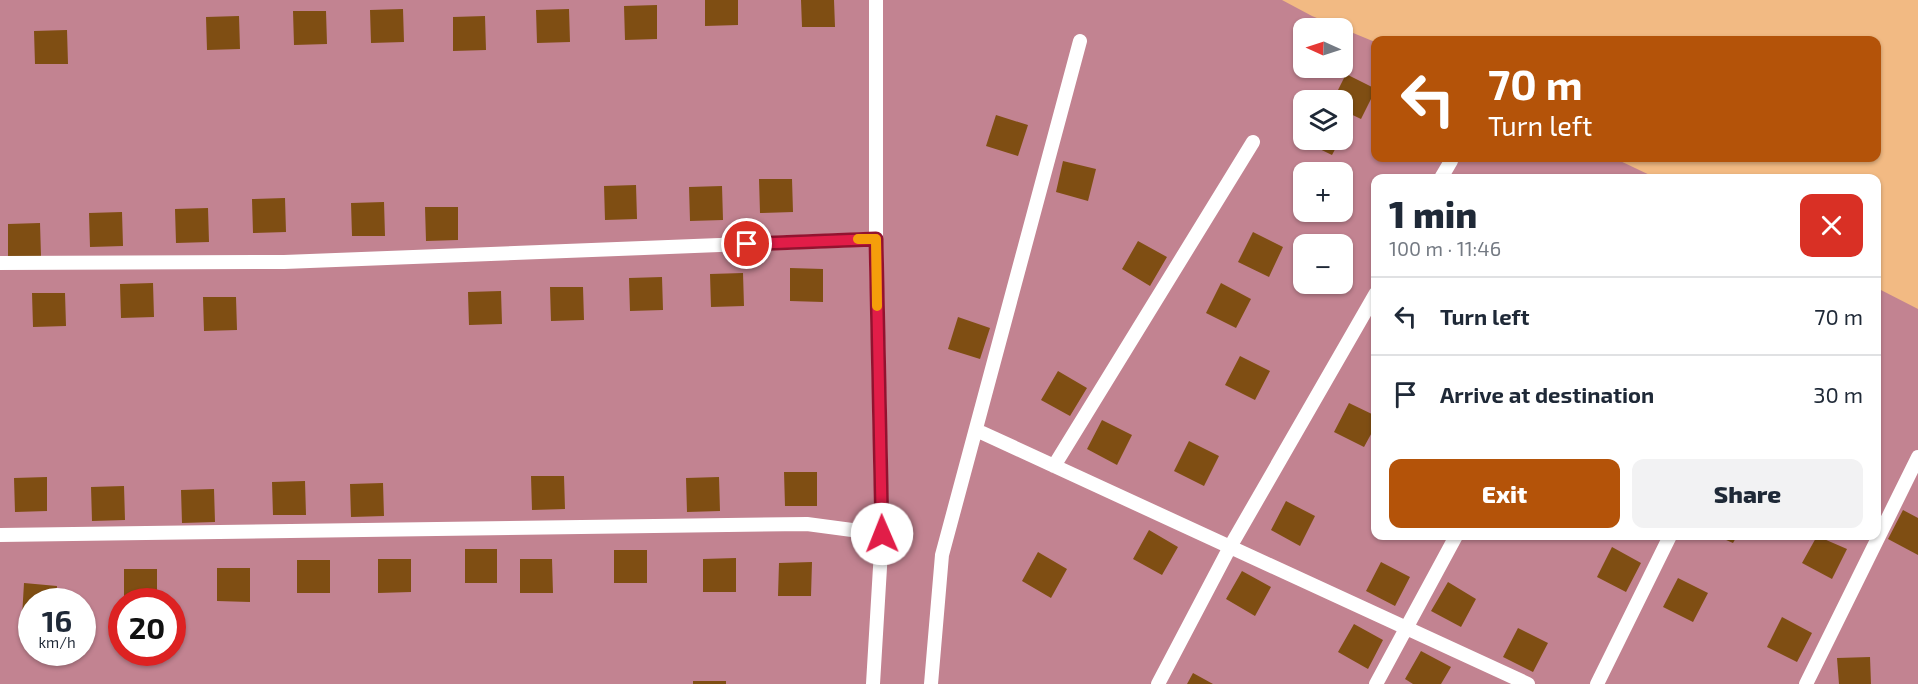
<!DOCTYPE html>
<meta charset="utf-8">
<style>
body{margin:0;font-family:"Exo 2",sans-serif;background:#f2f2f3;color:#1f2937;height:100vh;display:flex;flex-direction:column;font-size:22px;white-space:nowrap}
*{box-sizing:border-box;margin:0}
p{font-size:20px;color:#747a83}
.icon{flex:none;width:33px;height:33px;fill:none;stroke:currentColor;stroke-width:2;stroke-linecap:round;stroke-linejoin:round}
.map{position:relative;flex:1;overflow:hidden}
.details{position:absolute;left:1371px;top:174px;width:510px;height:366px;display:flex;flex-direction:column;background:#fff;border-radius:12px;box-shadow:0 2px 4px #0004}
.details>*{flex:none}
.hud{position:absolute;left:1371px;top:36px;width:510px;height:126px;border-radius:12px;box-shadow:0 2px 4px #0004;background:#b45309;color:#fff;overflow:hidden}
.needle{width:39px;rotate:273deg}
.buttons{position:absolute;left:1293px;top:18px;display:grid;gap:12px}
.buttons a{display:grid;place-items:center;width:60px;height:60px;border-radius:12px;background:#fff;box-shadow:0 2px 4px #0004;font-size:30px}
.speed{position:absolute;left:18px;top:588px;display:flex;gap:12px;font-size:30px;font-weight:700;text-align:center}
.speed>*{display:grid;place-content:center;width:78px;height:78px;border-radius:50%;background:#fff;box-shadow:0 2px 4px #0004;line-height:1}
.speed small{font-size:15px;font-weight:400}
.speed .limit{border:9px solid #d22;background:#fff;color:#111}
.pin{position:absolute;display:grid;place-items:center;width:51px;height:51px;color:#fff;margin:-26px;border:3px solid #fff;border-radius:50%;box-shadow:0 2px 6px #0007}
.me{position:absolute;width:66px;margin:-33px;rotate:359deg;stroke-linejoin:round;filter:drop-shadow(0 0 4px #0008)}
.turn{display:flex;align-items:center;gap:21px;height:126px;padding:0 18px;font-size:27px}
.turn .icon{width:78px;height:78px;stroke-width:2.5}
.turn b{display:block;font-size:42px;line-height:51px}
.round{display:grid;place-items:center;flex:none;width:63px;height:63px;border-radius:12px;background:#f2f2f3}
.summary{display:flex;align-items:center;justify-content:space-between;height:102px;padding:0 18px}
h1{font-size:36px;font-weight:800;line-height:45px}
.button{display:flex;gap:12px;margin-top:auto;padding:12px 18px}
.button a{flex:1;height:69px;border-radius:12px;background:#b45309;color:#fff;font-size:24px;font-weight:800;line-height:69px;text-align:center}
.button a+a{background:#f2f2f3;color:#1f2937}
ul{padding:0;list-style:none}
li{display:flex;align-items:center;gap:18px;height:78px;padding:0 18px;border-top:2px solid #e0e1e3}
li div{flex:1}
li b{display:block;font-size:22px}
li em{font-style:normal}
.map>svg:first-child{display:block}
</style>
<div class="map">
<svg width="1918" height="684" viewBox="0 0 1918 684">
<rect width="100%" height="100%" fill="#f2ba83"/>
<path fill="#c28391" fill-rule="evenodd" d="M0 0H1282L1312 16 1375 42 1376 158H1614L1656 178H1376V536H1876L1877 288 1918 309V684H0ZM1304 28H1342V68H1304ZM1304 100H1342V140H1304ZM1304 172H1342V212H1304ZM1304 244H1342V284H1304ZM32 602H82V652H32ZM122 602H172V652H122Z"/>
<path fill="#7f4e13" d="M705 0H738V25L705 26Z
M801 0H834L835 27H802Z
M657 5V39L625 40 624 6Z
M403 9 404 42 371 43 370 10Z
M569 9 570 42 537 43 536 10Z
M293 11H326L327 44 294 45Z
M239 16 240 49 207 50 206 17Z
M485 16 486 50 453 51V17Z
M67 30 68 64H35L34 31Z
M1346 74 1376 89 1361 119 1342 110V100H1333Z
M996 115 1028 125 1018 156 986 146Z
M1301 140H1340L1332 155Z
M1063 161 1096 169 1088 201 1056 192Z
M759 179H792L793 212 760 213Z
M636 185 637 219 605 220 604 186Z
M722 186 723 220 690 221 689 187Z
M285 198 286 232 253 233 252 199Z
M384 202 385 236H352L351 203Z
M425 207H458V240L426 241Z
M208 208 209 242 176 243 175 209Z
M122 212 123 246 90 247 89 213Z
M40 223 41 256 8 257V224Z
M1253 232 1283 247 1269 277 1238 262Z
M1138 241 1167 257 1150 286 1122 269Z
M790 268 823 269V302L790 301Z
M743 273 744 306 711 307 710 274Z
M662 277 663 310 630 311 629 278Z
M153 283 154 317 121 318 120 284Z
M1221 283 1251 299 1236 328 1206 313Z
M550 287H583L584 320 551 321Z
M501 291 502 324 469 325 468 292Z
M32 293H65L66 326 33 327Z
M203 297H236L237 330 204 331Z
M958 317 990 328 980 359 948 349Z
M1240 356 1270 371 1255 400 1225 385Z
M1058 371 1087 388 1070 416 1041 400Z
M1349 403 1376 416V425L1364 447 1334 432Z
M1102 420 1132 435 1117 465 1087 449Z
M1189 441 1219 456 1204 486 1174 471Z
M784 472H817V506H785Z
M531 476H564L565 509 532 510Z
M47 477V511L15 512 14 478Z
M719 477 720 511 687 512 686 478Z
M305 481 306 515H273L272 482Z
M383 483 384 516 351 517 350 484Z
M124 486 125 520 92 521 91 487Z
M214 489 215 522 182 523 181 490Z
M1286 501 1315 516 1300 546 1271 530Z
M1903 510 1918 518V555L1888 539Z
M1149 530 1178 547 1162 575 1133 559Z
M1717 536H1737L1733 543Z
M1817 536 1847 549 1832 579 1802 563Z
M1612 547 1641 563 1626 592 1597 577Z
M465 549H497V583H465Z
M614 550H647V583H614Z
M1038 552 1067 569 1051 598 1022 581Z
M736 558V592H703V559Z
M378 559H411V592L378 593Z
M520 559H552L553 593H520Z
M297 560H330V593H297Z
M812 562 811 596H778L779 563Z
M1381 562 1410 577 1395 606 1366 591Z
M217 568H250V602L217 601Z
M124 569H157V602H124Z
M1242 571 1271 587 1255 616 1226 599Z
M1678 578 1708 593 1693 622 1663 607Z
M1448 582 1476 599 1461 627 1431 611Z
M24 583 57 586 56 602H32V618L22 617Z
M1782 617 1812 633 1797 662 1767 647Z
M1354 624 1383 640 1368 669 1338 652Z
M1518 628 1548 643 1533 672 1503 657Z
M1421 651 1451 667 1441 684H1413L1405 679Z
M1870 657 1871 684H1839L1837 658Z
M1193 673 1213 684H1187Z
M693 681H726V684H693Z"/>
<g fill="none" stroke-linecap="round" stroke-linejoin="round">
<path stroke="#fff" stroke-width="14" d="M1441 178 1451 161
M0 263 284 262 876 239
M976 430 1528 684
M1054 466 1253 142
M0 535 807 524 882 534
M873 684 882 534 876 239V0
M931 684 942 555 1080 41
M1158 684 1230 547 1376 293
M1376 684 1456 536
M1597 684 1670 536
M1806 684 1918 457"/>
</g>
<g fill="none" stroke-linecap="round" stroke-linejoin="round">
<defs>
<path id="route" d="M747 244 876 239 882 534"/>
</defs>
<use href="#route" stroke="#92132f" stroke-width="15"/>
<use href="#route" stroke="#e11d48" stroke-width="10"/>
<path stroke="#f59e0b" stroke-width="10" d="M858 239H876L877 306"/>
</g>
</svg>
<div class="buttons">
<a><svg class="needle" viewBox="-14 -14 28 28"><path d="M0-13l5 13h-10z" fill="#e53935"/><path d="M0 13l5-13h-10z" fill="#747a83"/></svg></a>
<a><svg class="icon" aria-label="layers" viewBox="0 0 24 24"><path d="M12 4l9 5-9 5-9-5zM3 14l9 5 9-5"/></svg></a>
<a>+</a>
<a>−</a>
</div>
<div class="speed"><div>16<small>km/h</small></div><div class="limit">20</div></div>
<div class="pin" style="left:747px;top:244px;background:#d93025"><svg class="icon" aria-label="arrive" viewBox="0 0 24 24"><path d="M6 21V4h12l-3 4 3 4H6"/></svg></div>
<svg class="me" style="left:882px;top:534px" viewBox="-20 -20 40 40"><circle r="19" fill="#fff"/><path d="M0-13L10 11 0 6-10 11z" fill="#e11d48"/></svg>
<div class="hud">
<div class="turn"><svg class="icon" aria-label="left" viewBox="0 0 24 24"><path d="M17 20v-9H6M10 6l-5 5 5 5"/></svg><div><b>70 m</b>Turn left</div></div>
</div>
<section class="details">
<div class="summary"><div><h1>1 min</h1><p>100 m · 11:46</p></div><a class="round" style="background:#d93025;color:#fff"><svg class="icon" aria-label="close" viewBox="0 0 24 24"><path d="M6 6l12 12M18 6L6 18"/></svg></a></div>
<ul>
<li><svg class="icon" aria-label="left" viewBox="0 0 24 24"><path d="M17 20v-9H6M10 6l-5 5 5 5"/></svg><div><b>Turn left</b></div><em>70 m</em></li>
<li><svg class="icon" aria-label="arrive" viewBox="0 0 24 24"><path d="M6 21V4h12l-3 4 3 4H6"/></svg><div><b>Arrive at destination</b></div><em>30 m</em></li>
</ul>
<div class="button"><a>Exit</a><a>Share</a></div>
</section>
</div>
